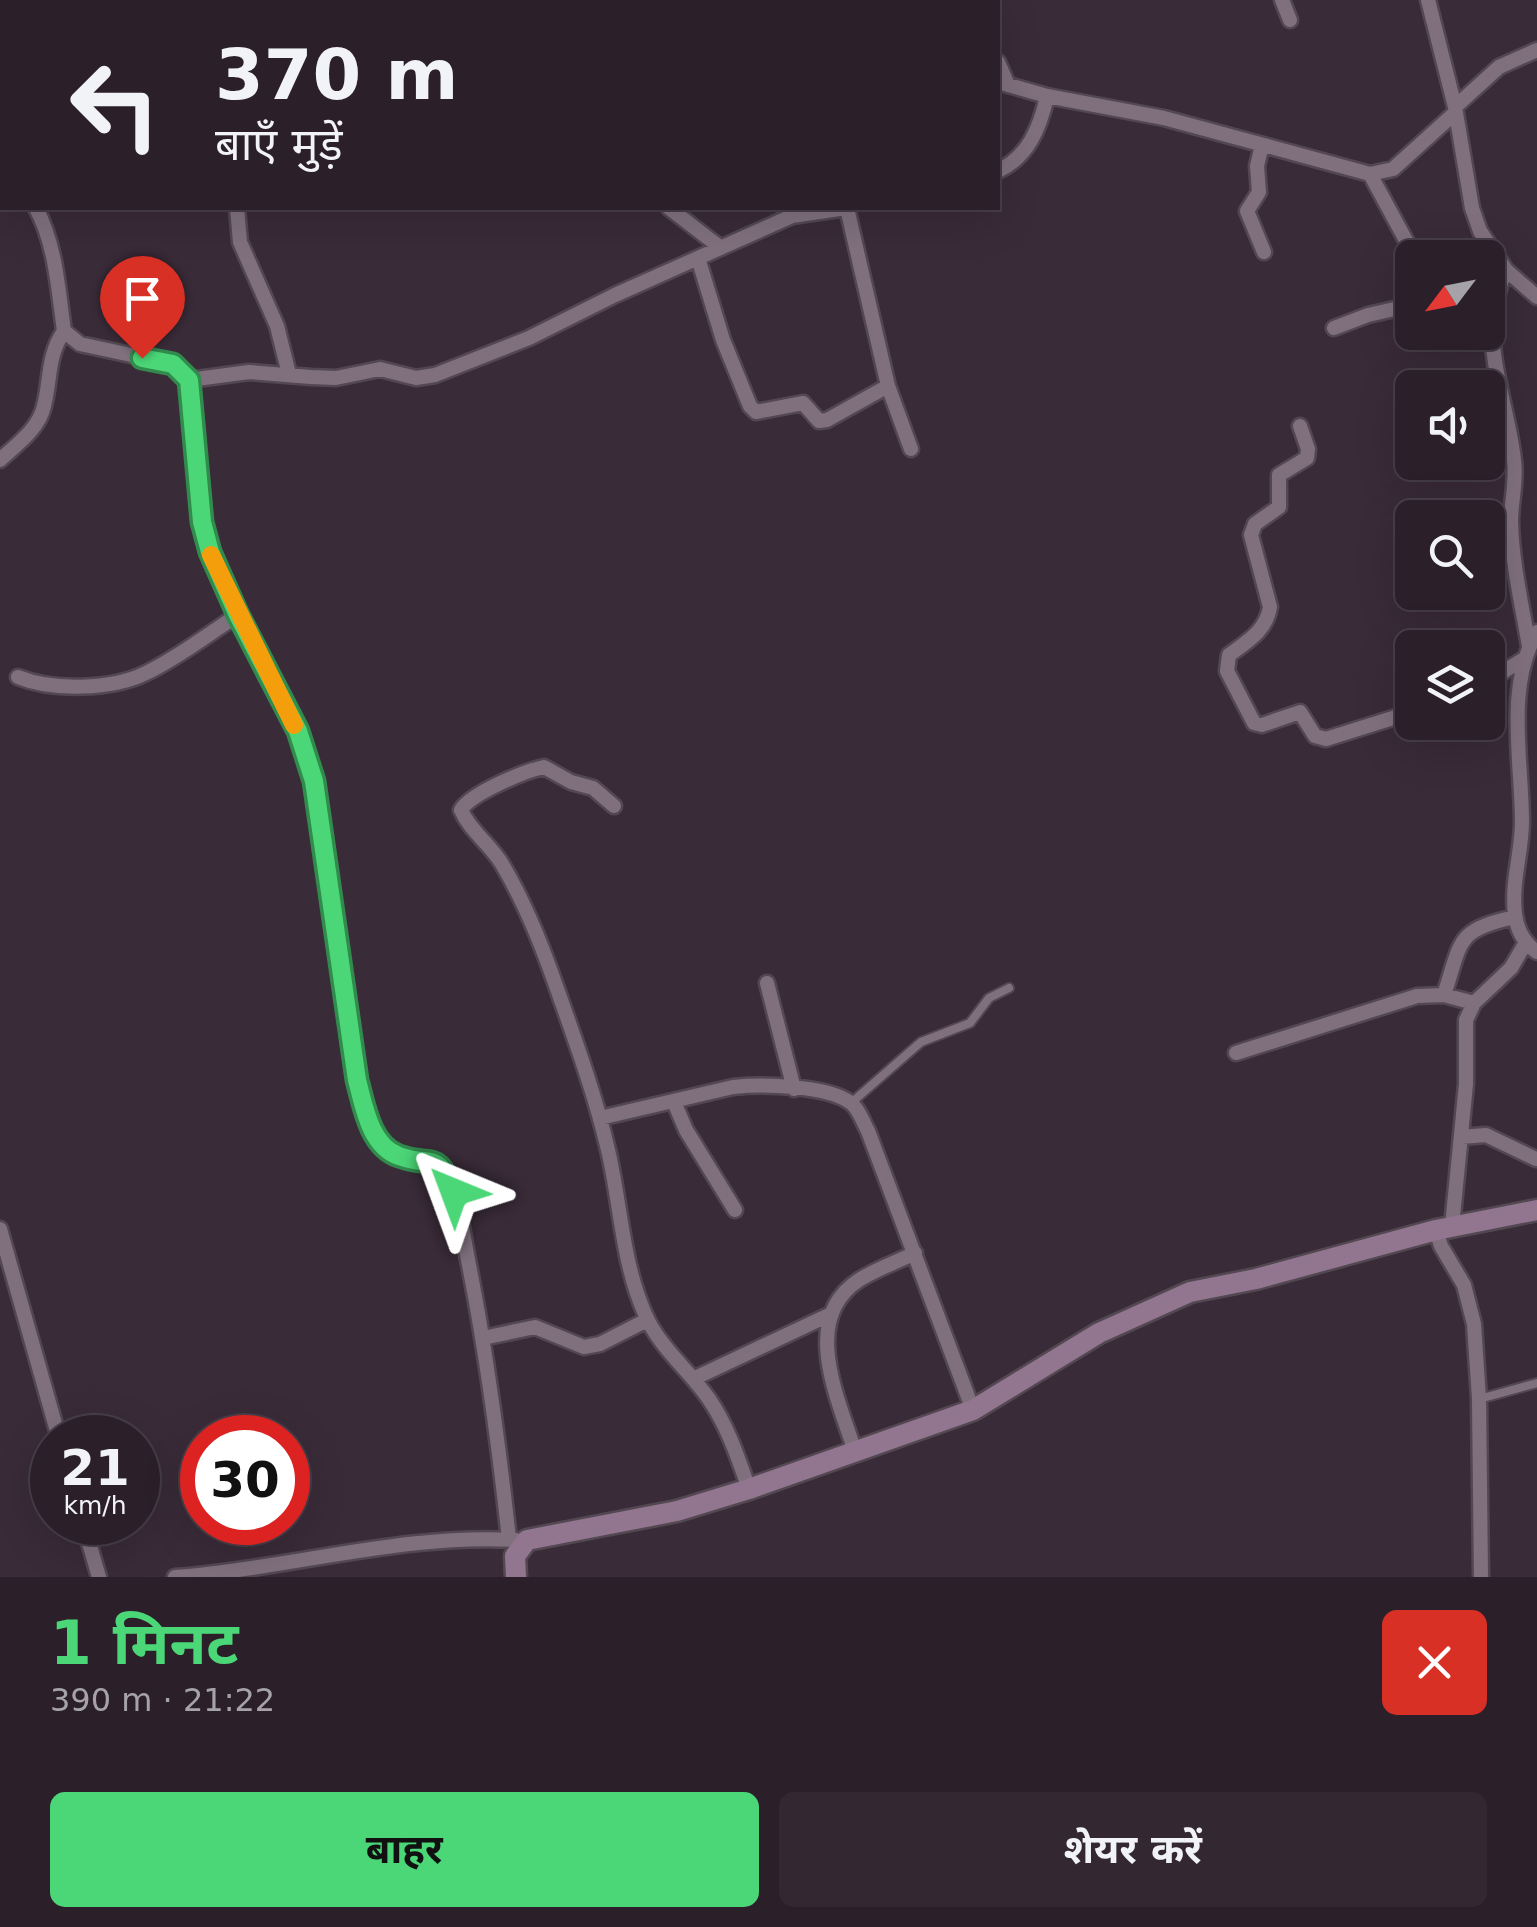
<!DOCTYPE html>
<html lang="hi">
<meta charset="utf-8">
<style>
body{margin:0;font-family:"DejaVu Sans","Noto Sans Devanagari",sans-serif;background:#332832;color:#f1f3f6;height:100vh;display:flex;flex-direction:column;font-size:38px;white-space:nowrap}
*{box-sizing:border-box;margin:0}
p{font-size:32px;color:#a6a3a8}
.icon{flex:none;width:55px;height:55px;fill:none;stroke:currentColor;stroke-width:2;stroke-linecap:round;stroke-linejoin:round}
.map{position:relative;height:1577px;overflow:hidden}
.side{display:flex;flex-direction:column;background:#2b202a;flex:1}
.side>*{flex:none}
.hud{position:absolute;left:0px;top:0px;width:1000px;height:210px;box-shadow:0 10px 40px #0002,0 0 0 2px #473e47;background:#2b202a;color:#f1f3f6;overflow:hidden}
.needle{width:65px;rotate:238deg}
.controls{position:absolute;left:1395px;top:240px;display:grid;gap:20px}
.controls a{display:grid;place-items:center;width:110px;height:110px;border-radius:15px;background:#2b202a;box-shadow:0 10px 40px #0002,0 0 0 2px #473e47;font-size:50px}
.speed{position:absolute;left:30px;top:1415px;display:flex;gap:20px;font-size:50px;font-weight:700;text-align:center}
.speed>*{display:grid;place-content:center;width:130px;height:130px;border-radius:50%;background:#2b202a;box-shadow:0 10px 40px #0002,0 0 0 2px #473e47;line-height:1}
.speed small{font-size:25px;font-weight:400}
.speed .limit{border:15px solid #d22;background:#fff;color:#111}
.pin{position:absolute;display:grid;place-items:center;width:85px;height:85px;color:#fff;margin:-102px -42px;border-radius:50% 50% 50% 0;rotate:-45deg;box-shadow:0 0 10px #0007}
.pin .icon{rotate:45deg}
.me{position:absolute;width:110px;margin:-55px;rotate:316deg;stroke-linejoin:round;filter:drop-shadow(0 0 8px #0008)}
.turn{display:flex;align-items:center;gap:35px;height:210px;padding:0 50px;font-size:45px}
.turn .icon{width:130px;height:130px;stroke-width:2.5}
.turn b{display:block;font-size:70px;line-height:85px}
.round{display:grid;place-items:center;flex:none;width:105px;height:105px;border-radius:15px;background:#332832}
.overview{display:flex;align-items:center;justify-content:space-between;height:170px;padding:0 50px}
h1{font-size:60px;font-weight:700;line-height:75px;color:#4bd677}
.cta{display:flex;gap:20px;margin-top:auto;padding:20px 50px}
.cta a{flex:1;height:115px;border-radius:15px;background:#4bd677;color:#111;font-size:40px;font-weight:700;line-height:115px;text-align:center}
.cta a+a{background:#332832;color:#f1f3f6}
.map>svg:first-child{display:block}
</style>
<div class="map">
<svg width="1537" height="1577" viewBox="0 0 1537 1577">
<rect width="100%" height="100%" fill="#392b38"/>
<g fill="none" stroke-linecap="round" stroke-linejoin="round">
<defs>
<path id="lane" d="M851 1103 921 1042 970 1023 989 998 1009 988
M1479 1399 1537 1383"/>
<path id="street" d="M383 0 384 2
M807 0 811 2
M969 0 970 2
M1282 0 1290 20
M1428 0 1455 107 1472 208 1480 231 1506 270 1537 297
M435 2 447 0
M532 2 539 0
M875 2 880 0
M998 62 1008 85
M998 82 1047 96 1164 118 1370 174 1393 169 1456 112
M1455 107 1499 67 1537 50
M1262 145 1257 166 1259 192 1247 211 1264 252
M0 152 2 156
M998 171C1028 157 1040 128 1047 96
M1370 174 1409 246
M36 208C56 246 58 288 64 331L80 344 173 364 189 380 202 522 210 552 298 731 314 781 357 1080C362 1101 367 1127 382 1144 401 1165 434 1150 447 1176 460 1203 463 1236 469 1265 487 1356 499 1447 509 1539
M237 208 240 242 277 326 289 374
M669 208 721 248
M847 208 888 386 911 449
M698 258 723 340 750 406 756 412 803 403 819 421 827 420 888 386
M1506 270C1475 339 1506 391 1514 460 1517 480 1511 502 1511 522 1512 563 1522 606 1529 646
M1334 328 1368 315 1412 305
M189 380 249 372 311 377 336 378 380 369 416 378 435 375 529 338 615 295 792 216 846 208
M1300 426 1308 449 1307 458 1279 475V507L1255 524 1251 535 1270 607C1266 631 1248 641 1229 655L1227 671 1254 723 1262 725 1300 712 1315 736 1326 739 1412 712
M0 460C16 445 39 429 44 406 51 379 47 356 64 331
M1537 632C1505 686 1522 761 1522 822 1522 852 1511 883 1515 914 1517 930 1524 943 1537 952
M18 677C52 691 112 690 146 673 178 658 208 634 238 615
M1488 681 1524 659
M614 806 593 788 571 782 544 767C525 771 471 793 461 810 470 831 491 845 502 864 524 901 541 943 555 983 574 1037 595 1094 608 1150 621 1205 622 1262 645 1314 659 1347 689 1370 709 1399 728 1427 738 1458 749 1489
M767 983 794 1089
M1444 995C1462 941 1455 930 1515 917
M1236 1053 1417 996 1444 995 1474 1003
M674 1102 686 1130 735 1210
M600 1118 733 1087C762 1084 827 1085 851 1103 859 1109 863 1122 868 1131L973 1410
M1461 1137 1486 1135 1536 1159
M1452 1226 1466 1084V1020L1474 1003 1511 968 1525 944
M0 1229 59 1438
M1436 1230 1441 1246 1464 1285 1474 1324 1479 1399 1481 1577
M483 1338 535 1327 584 1347 600 1344 647 1320
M693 1379 831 1314
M855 1452C839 1400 799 1319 859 1280 876 1269 897 1262 915 1253
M83 1522 99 1577
M175 1577C287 1569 405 1533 516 1540"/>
<path id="secondary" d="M516 1577 515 1556 527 1540 677 1511 749 1489 973 1410 1099 1333 1190 1292 1256 1279 1436 1230 1537 1210"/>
</defs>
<use href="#lane" stroke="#534852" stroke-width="12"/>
<use href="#street" stroke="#534852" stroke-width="19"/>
<use href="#secondary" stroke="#534852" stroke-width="25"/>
<use href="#lane" stroke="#80707e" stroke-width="8"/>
<use href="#street" stroke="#80707e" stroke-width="14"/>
<use href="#secondary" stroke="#92758f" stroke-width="20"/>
</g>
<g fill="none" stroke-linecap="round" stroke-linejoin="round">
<defs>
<path id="route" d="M142 358 173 364 189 380 202 522 210 552 238 615 298 731 314 781 357 1080C364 1106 370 1146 399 1156 435 1169 434 1148 454 1192"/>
</defs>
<use href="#route" stroke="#318b4d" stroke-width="25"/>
<use href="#route" stroke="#4bd677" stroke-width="18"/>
<path stroke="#f59e0b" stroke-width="18" d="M211 555 294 725"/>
</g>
</svg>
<div class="controls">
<a><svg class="needle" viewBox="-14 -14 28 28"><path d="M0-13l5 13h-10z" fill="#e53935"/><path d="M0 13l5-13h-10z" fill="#a6a3a8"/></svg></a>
<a><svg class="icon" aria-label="sound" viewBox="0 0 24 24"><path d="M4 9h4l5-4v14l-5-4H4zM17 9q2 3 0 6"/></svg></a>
<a><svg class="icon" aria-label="search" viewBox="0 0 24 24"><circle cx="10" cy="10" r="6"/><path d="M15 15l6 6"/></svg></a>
<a><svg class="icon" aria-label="layers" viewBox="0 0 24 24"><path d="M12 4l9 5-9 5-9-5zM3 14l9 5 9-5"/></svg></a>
</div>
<div class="speed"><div>21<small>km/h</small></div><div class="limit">30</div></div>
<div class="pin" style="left:142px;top:358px;background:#d93025"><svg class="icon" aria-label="arrive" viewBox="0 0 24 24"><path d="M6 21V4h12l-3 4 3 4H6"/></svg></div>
<svg class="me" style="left:454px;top:1192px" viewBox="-20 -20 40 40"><path d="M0-17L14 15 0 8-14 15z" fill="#4bd677" stroke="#fff" stroke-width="4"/></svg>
<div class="hud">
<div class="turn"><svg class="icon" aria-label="left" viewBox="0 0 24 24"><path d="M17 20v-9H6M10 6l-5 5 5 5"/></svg><div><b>370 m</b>बाएँ मुड़ें</div></div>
</div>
</div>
<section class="side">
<div class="overview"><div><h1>1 मिनट</h1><p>390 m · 21:22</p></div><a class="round" style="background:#d93025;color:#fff"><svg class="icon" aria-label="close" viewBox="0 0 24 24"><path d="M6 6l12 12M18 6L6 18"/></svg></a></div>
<div class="cta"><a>बाहर</a><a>शेयर करें</a></div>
</section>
